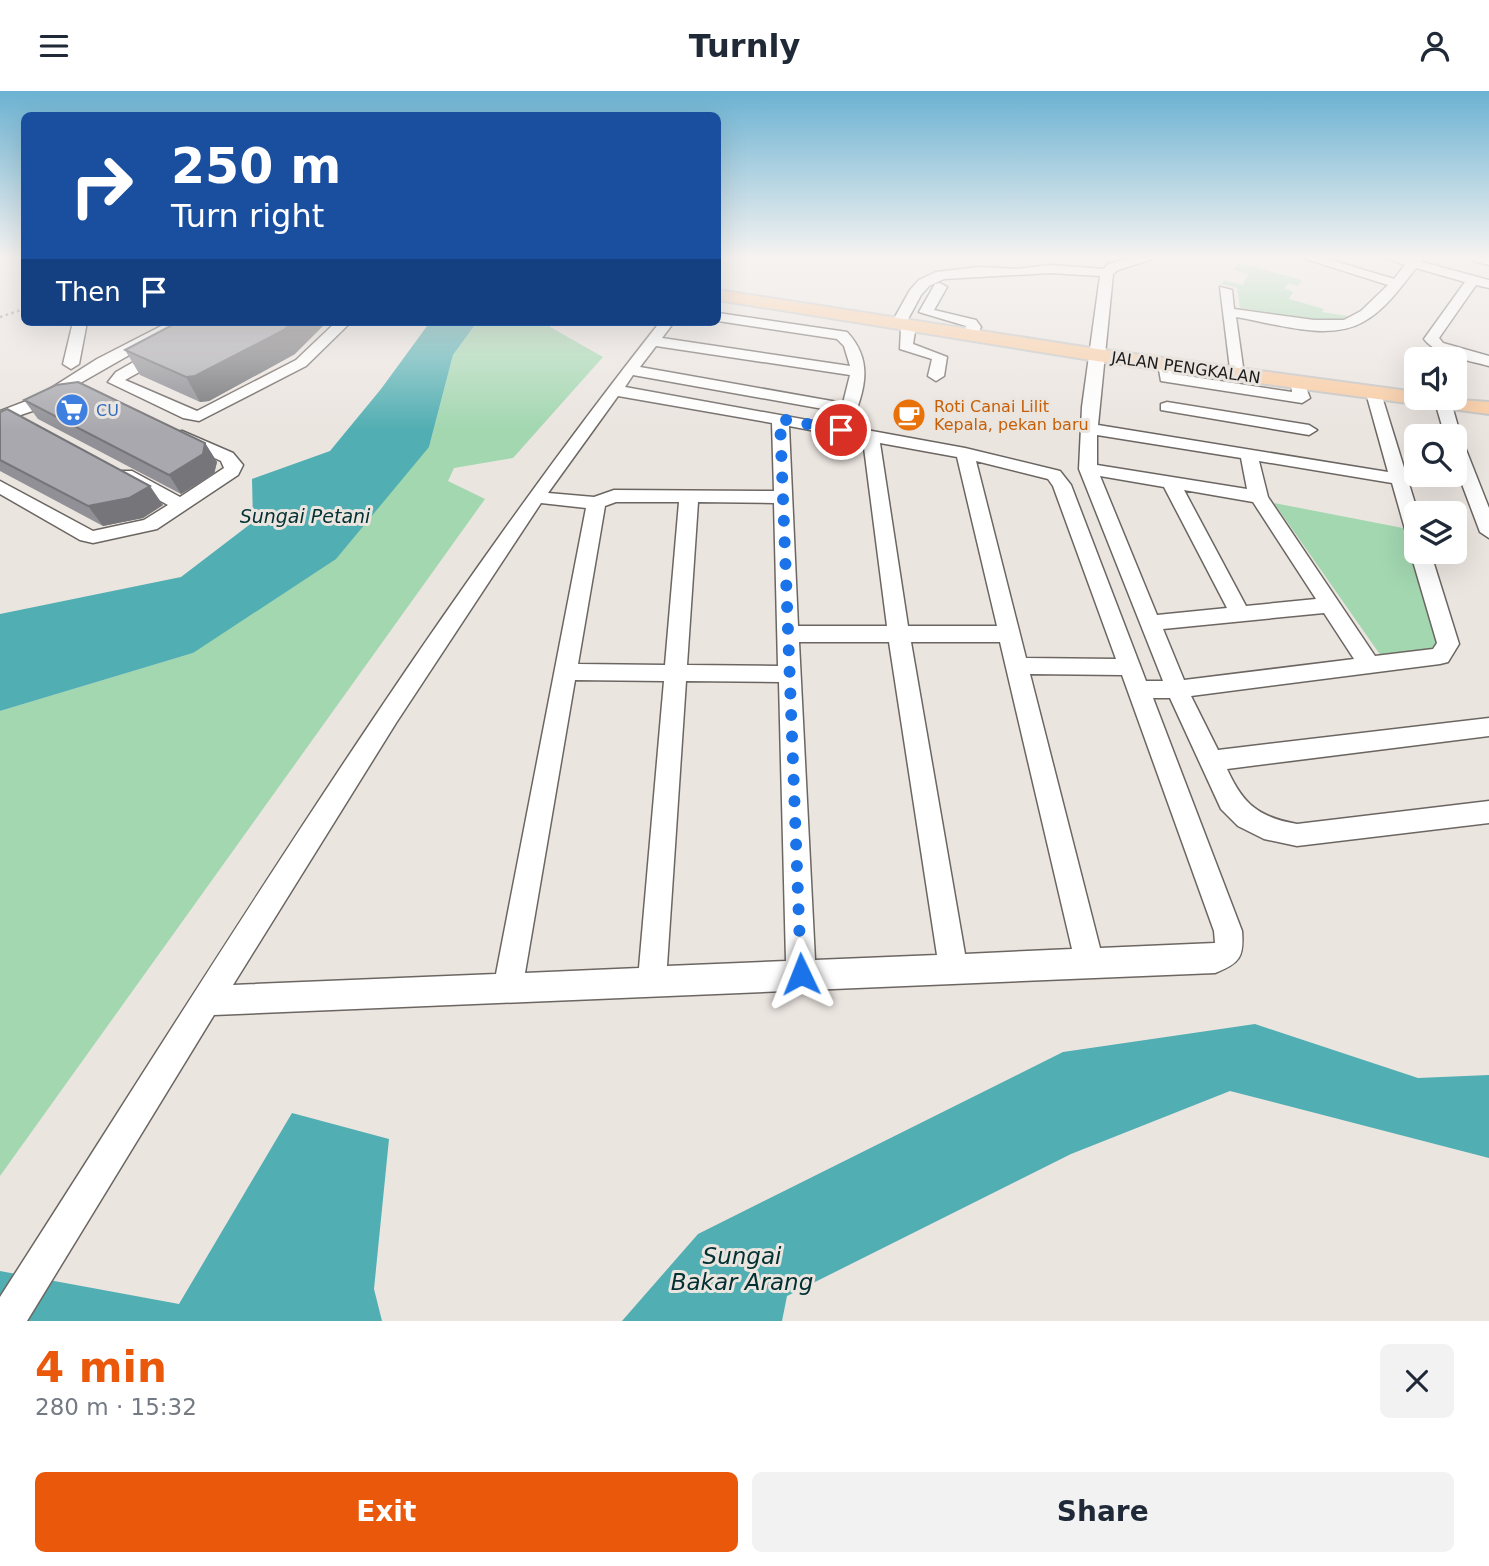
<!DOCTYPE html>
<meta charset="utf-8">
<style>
body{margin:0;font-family:"DejaVu Sans",sans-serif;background:#f2f2f3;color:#1f2937;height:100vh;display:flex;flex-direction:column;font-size:26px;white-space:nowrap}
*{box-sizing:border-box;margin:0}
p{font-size:23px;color:#747a83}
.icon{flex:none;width:38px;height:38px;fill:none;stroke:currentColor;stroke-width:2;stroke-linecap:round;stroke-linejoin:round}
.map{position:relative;height:1230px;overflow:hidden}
.drawer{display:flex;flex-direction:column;background:#fff;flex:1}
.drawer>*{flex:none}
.hud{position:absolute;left:21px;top:21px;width:700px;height:214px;border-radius:10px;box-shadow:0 7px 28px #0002;background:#1a4fa0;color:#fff;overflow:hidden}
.controls{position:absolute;left:1404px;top:256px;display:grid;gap:14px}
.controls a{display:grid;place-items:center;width:63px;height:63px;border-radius:10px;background:#fff;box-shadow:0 7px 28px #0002;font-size:35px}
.pin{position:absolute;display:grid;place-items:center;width:60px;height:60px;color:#fff;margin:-30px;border:4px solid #fff;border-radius:50%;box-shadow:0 2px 7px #0007}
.me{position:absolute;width:77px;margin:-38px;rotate:358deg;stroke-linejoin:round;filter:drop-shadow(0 0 5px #0008)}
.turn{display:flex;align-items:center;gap:24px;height:147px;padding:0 35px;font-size:32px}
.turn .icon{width:91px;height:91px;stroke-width:2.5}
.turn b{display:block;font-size:49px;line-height:60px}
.then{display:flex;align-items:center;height:66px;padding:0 35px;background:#0003;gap:14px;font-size:26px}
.round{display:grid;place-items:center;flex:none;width:74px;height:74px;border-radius:10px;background:#f2f2f3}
.headline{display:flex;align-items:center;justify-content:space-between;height:119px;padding:0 35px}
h1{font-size:42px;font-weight:700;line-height:52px;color:#ea580c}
.cta{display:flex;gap:14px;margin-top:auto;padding:14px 35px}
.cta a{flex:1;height:80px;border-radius:10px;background:#ea580c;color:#fff;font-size:28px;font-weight:700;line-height:80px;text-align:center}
.cta a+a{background:#f2f2f3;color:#1f2937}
header{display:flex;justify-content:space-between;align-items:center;height:91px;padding:0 35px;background:#fff;font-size:32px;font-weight:700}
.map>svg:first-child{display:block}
</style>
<header><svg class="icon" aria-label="menu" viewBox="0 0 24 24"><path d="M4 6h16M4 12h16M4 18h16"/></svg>Turnly<svg class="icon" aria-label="person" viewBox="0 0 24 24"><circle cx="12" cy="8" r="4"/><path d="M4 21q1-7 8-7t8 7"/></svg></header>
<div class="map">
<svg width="1489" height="1230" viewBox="0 0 1489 1230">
<rect width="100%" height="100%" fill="#ebe5e0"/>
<path fill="#a2d7b0" d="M1239 172 1302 189 1298 195 1289 192 1284 197 1293 201 1289 208 1324 218 1322 221 1353 226 1349 230 1335 231 1240 217 1237 197 1221 193 1224 189 1243 194 1248 183 1234 179Z
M477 231H552L550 236 603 266 513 367 454 377 448 390 485 408 0 1085V620L193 562 429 356 453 264Z
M1274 412 1403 437 1437 545 1435 554 1427 561 1381 565Z"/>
<path fill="#51aeb2" d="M430 231H477L453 264 429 356 336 468 193 562 0 620V523L181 486 253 431 252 388 330 360 381 298Z
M1255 933 1418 987 1489 984V1067L1230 1000 1071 1063 787 1205 782 1230H622L698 1143 1063 961Z
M292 1022 389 1048 374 1198 382 1230H0V1180L179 1213Z"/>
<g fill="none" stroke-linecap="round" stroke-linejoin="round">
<defs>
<path id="minor" d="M1132 167H1155L1118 179 1113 183 1098 334 1388 381 1366 302 1374 297 1380 299 1418 422H1416V451L1407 445 1392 392 1259 370 1268 406 1375 565 1433 558 1437 552 1410 460 1416 455V460H1430L1459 553 1448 571 1440 573 1191 605 1218 659 1489 627V645L1227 678C1243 713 1258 726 1297 733L1489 710V732L1297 755 1264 748 1238 735 1221 718 1170 607H1153L1242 840C1244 866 1240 872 1215 882L214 924 27 1230H0V1206C212 876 419 536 660 231H674L662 247 850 275 844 255 837 248 718 230V222L847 241C875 271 864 301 850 336L965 357 1060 380 1071 394 1146 590H1163L1079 378 1082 316 1100 185 1050 182 944 188 929 195 921 204 907 230 916 234 913 253 947 266 944 285 936 290 928 285 932 268 900 258 901 236 891 233 910 199 919 189 936 181 979 176 1016 178 1050 174 1104 178 1108 173ZM656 255 850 284 843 312 640 276ZM633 284 840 321 835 334 625 296ZM618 305 772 332 774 400 614 399 594 406 548 402ZM789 335 863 349 887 535H798ZM1097 344 1241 367 1247 398 1097 374ZM880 352 957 366 997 535H908ZM976 370 1048 388 1053 395 1116 568 1026 567ZM1100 385 1164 396 1227 517 1157 524ZM1184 399 1253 411 1316 508 1246 515ZM616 411H679L665 574 578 573 605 415ZM698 411 774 412 778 575 687 574ZM541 412 586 417 496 883 233 894 396 632ZM1324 522 1354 568 1184 589 1163 538ZM799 551H889L937 864 815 869ZM911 551H1000L1072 858 965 863ZM1030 583 1122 584 1214 840 1215 852 1100 857ZM575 589 664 590 639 877 525 882ZM686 590 779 591 786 870 667 875Z
M1303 167H1324L1394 188 1405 174 1386 167H1424L1422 171 1489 189V197L1476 194 1439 247 1443 252 1489 265V275C1468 269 1437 265 1424 248L1465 191 1416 177C1401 196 1385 219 1363 231 1328 251 1273 232 1236 226L1244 283 1236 288 1231 286 1220 196 1232 199 1234 218 1314 229H1344L1361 220 1388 194Z
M1472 167H1489V174L1473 170Z
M940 192 947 196 934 219 976 229 981 236 975 247H965L966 235 919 221 935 193Z
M73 231H87L79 273 71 278 63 273Z
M169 231H187L61 303 64 307 62 310 0 331V320L37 306 97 268Z
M204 231H221L190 253 125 289 197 320 296 269 336 231H351L306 275 199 330 183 327 108 291 116 281Z
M1166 268 1174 273V283L1292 301 1291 289H1303L1310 307 1302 312 1161 290 1158 273Z
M1443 306 1451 311 1461 346 1489 417V447L1480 441 1454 372V345H1445L1435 311Z
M1167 311 1309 334 1317 339 1309 344 1161 319V313Z
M182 340 233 362 243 374 238 384 157 438 93 452 80 449 0 403V390L93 440 144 429 168 414 120 388 117 384 120 380H132L180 406 224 377 221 370 176 349 174 345 176 341Z"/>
<path id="major" d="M718 199 1097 258 1416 301V306L1489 311V323L1097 270 718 209Z"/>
</defs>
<use href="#minor" stroke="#6c6662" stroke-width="3"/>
<use href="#major" stroke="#c4c4c3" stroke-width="4"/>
<path stroke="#97938f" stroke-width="2.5" stroke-dasharray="2.5 3.5" stroke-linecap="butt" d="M0 226 24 218"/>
<use href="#minor" fill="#fff" fill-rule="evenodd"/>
<use href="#major" fill="#f9cca3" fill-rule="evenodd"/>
</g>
<path fill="#909096" d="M125 259 295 263 209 310 200 311 140 284Z
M24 309 205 352 217 371 214 383 181 403 38 328Z
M0 321 163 414 143 427 103 435 0 380Z"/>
<path fill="#76767a" d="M293 231H327L295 263 209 310 200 311 186 286Z
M205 352 217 371 214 383 181 403 169 384Z
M150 395 163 414 143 427 103 435 88 415Z"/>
<path fill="#a8a8ae" stroke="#76767a" stroke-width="2" d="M178 231H293L284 239 195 285 186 286 125 259Z
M78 291 205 352 203 363 169 384 24 309 56 294Z
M7 318 150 395 129 407 88 415 0 369V321Z"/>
<linearGradient id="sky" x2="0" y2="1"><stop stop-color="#6bb2d2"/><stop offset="0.49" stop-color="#f6f3f1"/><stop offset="1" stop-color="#f6f3f1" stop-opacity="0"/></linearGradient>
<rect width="1489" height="339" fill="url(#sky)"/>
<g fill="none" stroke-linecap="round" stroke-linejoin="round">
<path stroke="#1a73e8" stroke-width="12" stroke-dasharray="0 21.6" d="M801 883 780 328 841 339"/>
</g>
<defs>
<symbol id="supermarket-disc" viewBox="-11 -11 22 22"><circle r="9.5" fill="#3f7fe0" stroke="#ebe5e0"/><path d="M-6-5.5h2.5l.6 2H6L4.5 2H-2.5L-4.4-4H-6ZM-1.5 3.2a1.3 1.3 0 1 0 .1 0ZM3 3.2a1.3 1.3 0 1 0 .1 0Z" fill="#fff"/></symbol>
<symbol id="cafe-disc" viewBox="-11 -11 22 22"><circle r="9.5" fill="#e8710a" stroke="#ebe5e0"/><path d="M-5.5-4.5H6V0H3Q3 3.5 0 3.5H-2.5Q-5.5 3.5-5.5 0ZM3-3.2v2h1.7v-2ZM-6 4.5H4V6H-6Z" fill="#fff"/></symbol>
</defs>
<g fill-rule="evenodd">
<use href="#supermarket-disc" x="53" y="300" width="38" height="38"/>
<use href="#cafe-disc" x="890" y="305" width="38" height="38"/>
</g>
<g text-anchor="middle" stroke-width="6" stroke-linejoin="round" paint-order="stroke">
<g font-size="16" fill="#1d1b1a" stroke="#ebe5e0">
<text transform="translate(1186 276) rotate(8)" y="6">JALAN PENGKALAN</text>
</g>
<g font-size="16" fill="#c56008" stroke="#ebe5e0" text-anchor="start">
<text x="934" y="321">Roti Canai Lilit<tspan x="934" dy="18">Kepala, pekan baru</tspan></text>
</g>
<g font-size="16" fill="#366cbe" stroke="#ebe5e0" text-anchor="start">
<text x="96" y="325">CU</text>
</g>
<g font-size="19" font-style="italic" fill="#023133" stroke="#ebe5e0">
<text x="305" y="432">Sungai Petani</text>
</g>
<g font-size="23" font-style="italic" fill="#023133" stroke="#ebe5e0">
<text x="742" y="1173">Sungai<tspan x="742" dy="26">Bakar Arang</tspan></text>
</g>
</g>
</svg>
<div class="controls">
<a><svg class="icon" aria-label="sound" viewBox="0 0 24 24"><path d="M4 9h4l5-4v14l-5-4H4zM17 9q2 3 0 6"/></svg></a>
<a><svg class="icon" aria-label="search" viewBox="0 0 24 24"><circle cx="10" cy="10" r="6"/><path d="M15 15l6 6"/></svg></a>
<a><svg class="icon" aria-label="layers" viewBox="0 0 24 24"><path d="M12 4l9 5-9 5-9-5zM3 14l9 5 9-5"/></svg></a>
</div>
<div class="pin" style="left:841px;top:339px;background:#d93025"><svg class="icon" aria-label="arrive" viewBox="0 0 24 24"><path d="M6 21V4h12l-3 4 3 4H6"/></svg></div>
<svg class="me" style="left:801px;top:883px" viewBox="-20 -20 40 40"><path d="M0-17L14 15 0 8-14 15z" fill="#1a73e8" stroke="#fff" stroke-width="4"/></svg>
<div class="hud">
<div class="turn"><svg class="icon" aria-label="right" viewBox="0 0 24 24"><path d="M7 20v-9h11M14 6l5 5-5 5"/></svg><div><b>250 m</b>Turn right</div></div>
<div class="then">Then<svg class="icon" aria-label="arrive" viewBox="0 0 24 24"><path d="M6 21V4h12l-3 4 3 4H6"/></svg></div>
</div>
</div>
<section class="drawer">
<div class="headline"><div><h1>4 min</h1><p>280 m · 15:32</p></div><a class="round"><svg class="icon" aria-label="close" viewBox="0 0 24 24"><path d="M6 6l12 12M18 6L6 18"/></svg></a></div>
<div class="cta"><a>Exit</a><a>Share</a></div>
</section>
